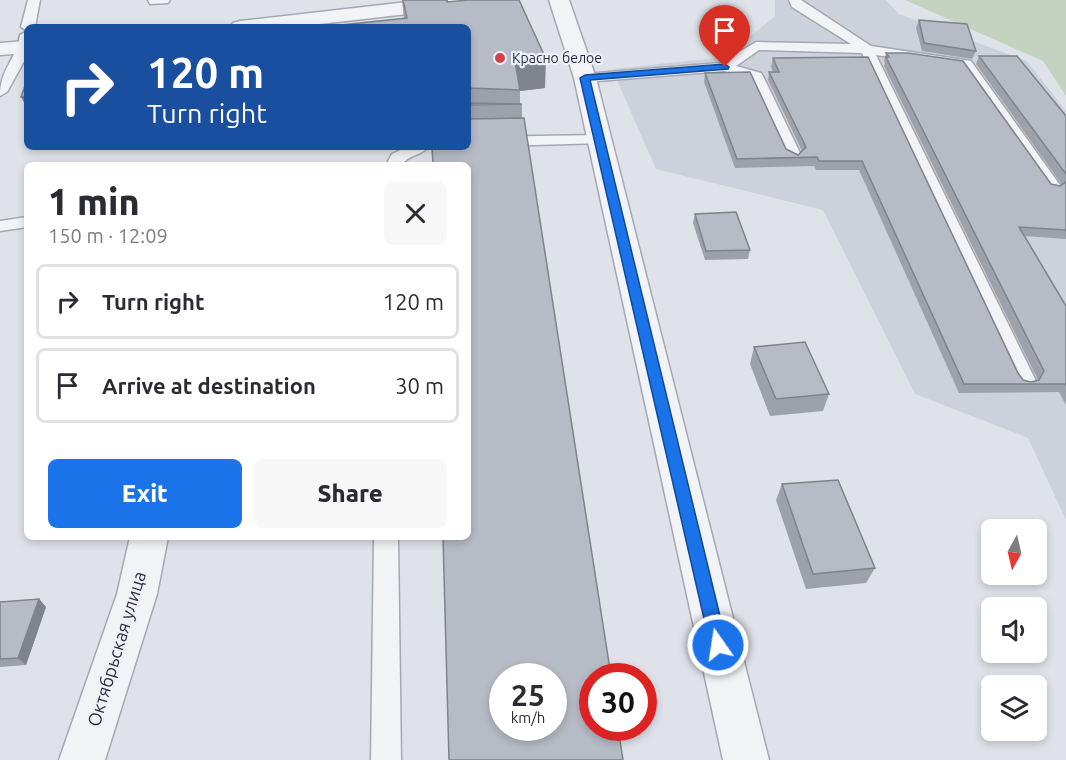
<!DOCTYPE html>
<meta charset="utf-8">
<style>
body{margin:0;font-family:Ubuntu,sans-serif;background:#f7f7f7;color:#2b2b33;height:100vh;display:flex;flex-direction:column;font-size:22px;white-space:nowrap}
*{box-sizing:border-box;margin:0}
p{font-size:20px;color:#7c7c81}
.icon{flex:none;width:33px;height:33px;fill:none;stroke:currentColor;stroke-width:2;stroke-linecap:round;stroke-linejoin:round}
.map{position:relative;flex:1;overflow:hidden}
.drawer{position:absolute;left:24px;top:162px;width:447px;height:378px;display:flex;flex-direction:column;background:#fff;border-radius:9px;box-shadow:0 3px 9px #0003}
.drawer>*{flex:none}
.hud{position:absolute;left:24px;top:24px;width:447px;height:126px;border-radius:9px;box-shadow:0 3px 9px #0003;background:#1a4fa0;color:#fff;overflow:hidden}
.needle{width:39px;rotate:188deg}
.tools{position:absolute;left:981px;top:519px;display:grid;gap:12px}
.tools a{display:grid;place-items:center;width:66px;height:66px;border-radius:9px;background:#fff;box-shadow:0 3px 9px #0003;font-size:30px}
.speed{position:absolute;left:489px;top:663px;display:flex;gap:12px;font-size:30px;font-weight:700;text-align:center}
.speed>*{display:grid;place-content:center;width:78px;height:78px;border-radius:50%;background:#fff;box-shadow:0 3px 9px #0003;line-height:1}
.speed small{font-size:15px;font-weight:400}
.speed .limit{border:9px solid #d22;background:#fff;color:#111}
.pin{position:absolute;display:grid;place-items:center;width:51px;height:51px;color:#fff;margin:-62px -26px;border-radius:50% 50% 50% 0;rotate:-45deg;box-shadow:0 0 6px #0007}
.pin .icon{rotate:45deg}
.me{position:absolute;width:66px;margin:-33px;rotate:347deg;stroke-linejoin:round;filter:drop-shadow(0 0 4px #0008)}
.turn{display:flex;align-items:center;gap:21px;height:126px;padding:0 24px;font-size:27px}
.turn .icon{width:78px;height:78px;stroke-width:2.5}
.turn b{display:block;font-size:42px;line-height:51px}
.round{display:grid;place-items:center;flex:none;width:63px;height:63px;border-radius:9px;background:#f7f7f7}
.summary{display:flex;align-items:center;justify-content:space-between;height:102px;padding:0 24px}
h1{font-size:36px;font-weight:800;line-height:45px}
.cta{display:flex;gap:12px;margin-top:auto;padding:12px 24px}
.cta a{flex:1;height:69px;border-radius:9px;background:#1a73e8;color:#fff;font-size:24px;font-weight:800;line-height:69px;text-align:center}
.cta a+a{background:#f7f7f7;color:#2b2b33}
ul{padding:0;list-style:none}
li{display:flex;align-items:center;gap:18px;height:75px;margin:0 12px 9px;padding:0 12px;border:3px solid #e1e1e2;border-radius:9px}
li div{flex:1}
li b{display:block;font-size:22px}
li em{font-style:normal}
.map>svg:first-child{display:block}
</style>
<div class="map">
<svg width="1066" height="760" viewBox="0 0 1066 760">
<rect width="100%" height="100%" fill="#dfe2e9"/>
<path fill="#cdd1db" d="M775 0H886L899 14 1027 61 1066 111V520L1028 438 915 394 823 210 656 169 612 69 725 57 775 16Z"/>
<path fill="#c3d3c0" d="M905 0H1066V96L1043 61Z"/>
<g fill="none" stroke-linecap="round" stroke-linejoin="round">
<defs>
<path id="lane" d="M28 0H40L35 27H27V31L21 27Z
M148 0H170L168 3 150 4Z
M789 0H801L871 46 971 61 1062 188 1054 193 1048 192 961 67 876 55 1036 381 1032 387 1025 389 1018 387 1014 381 862 53 759 50 736 66 761 73 763 76 802 157 794 162 786 157 750 79 724 71 585 82 578 78 585 74 721 63 756 42 851 44 792 7Z
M27 31V56L7 92 0 96C0 68 16 61 20 35Z
M599 135 605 137 607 140 605 143 468 147V137Z
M407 147H428C421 156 407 155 402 165H386L392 154Z
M27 217V227L0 231V221Z
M374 537H398L401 760H371Z"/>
<path id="street" d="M425 0H487L484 4 477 6 294 27H230L233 23 240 21Z
M549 0H569L596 78 769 760H723L574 78Z
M27 41V53L0 55V43Z
M130 537H168L157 594 105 760H59L117 594Z"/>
</defs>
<use href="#lane" stroke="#a4a8b3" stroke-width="3"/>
<use href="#street" stroke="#a4a8b3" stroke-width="3"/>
<use href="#lane" fill="#f2f3f7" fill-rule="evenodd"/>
<use href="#street" fill="#f2f3f7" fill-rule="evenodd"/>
</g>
<path fill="#9da1aa" d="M402 0H448V2L545 88 520 91V104H522V118L468 147V27L404 19Z
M919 20 976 51 972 59 922 51 916 28Z
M886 53 1051 184 1060 186 1062 185 976 64 979 56 1066 116V239L1025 236 1066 306V405L1059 392 959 393 859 170H816L814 166 735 168 704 82 705 73 786 149 798 155 802 151 768 80 769 72H773L771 67 773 58 868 57 1018 373 1023 380 1031 382 1038 380 884 66 885 63 884 61Z
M695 214 750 250 748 259 705 260 693 223Z
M754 347 829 394 823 411 770 416 750 364Z
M782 484 875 568 866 583 806 589 776 500Z
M39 599 46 607 26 665 0 667V602Z"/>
<path fill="#7f838b" d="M546 59 545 88 520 91 515 62Z
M27 96V108L21 97Z
M39 599 46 607 26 665 18 658Z"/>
<path fill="#b6bbc6" stroke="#7f838b" stroke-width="1.5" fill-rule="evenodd" d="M403 0H447V2L468 0H519L546 59 515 62 520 90 468 88V27H322L407 18Z
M919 20 967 24 976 51 924 43Z
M886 53H908L963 61 1051 184 1060 186 1066 182V230L1019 227 1066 306V385L1065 384H964L862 161H819L817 157 737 159 705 73 750 72 786 149 798 155 806 147 769 72H779L773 58 868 57 1018 373 1023 380 1031 382 1039 380 1044 371 886 57H889Z
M979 56H1017L1066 116V174Z
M27 80V96L21 97Z
M468 103 522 104 468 105Z
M524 118 611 676H592V728H618L623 760H449L443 537H468V165H433L432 147H468V119ZM502 676H554V728H502Z
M736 212 750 250 706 251 695 214Z
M805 342 829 394 776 399 754 347Z
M838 480 875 568 813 574 782 484Z
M39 599 18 658 0 659V602Z"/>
<path fill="#1a73e8" stroke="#114b97" stroke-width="1.5" d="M725 64 729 67 728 69 590 80 727 645 725 651 718 654 712 651 710 645 580 78 585 75Z"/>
<circle fill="#d24049" stroke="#eff1f6" stroke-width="2" cx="500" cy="58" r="6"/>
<g text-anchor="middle" stroke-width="4.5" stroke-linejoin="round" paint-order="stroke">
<g font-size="14" fill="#272e41" stroke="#eff1f6" text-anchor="start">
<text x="512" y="63">Красно белое</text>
</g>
<g font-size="18" fill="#272e41" stroke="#eff1f6">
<text transform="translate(117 649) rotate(-73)" y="6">Октябрьская улица</text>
</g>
</g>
</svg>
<div class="tools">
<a><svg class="needle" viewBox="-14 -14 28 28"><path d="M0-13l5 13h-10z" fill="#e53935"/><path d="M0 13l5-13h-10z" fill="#7c7c81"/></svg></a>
<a><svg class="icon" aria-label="sound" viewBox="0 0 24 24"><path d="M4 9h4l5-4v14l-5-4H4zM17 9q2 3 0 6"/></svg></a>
<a><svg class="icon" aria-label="layers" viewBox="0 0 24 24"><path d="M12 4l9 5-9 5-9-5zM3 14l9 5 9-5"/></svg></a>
</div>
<div class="speed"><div>25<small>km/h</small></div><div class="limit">30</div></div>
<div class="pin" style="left:725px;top:67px;background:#d93025"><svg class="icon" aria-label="arrive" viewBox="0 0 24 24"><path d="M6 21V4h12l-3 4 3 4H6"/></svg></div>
<svg class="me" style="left:718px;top:645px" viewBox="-20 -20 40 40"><circle r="17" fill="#1a73e8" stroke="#fff" stroke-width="3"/><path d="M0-11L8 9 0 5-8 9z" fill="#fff"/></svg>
<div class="hud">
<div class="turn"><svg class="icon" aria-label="right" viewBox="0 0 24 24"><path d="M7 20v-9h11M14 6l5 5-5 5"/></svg><div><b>120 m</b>Turn right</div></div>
</div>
<section class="drawer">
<div class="summary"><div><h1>1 min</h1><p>150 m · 12:09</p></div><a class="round"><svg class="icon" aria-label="close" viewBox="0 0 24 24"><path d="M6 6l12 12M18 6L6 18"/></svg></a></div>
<ul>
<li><svg class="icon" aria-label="right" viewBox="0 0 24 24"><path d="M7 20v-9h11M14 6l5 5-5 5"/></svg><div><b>Turn right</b></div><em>120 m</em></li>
<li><svg class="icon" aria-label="arrive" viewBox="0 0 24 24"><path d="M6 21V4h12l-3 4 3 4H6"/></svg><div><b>Arrive at destination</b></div><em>30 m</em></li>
</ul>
<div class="cta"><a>Exit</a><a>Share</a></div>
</section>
</div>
